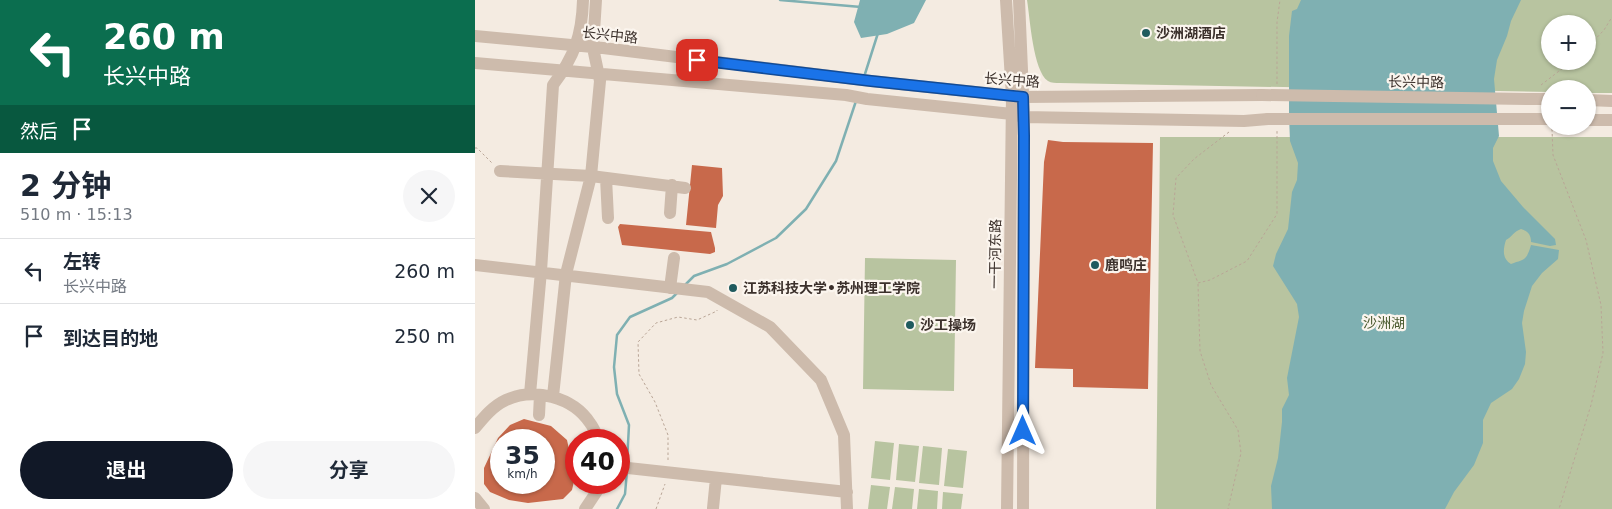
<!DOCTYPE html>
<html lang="zh">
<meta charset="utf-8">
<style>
body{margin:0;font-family:"DejaVu Sans","Noto Sans SC",sans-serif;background:#f6f6f7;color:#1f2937;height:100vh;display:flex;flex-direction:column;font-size:19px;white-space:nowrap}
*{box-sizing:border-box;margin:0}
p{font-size:16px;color:#747a83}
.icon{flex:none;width:28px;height:28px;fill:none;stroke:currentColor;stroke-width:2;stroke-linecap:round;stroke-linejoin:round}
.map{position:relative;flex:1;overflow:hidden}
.drawer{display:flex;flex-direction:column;background:#fff;width:475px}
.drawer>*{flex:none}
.top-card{background:#0b6e4f;color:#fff;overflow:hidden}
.controls{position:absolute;left:1066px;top:15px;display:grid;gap:10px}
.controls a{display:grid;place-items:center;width:55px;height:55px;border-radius:50%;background:#fff;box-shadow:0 1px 4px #0004;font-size:25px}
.speed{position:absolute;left:15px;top:429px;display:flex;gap:10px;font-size:25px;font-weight:700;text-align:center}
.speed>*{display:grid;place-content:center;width:65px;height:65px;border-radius:50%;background:#fff;box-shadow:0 1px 4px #0004;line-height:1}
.speed small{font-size:12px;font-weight:400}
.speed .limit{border:8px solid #d22;background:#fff;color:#111}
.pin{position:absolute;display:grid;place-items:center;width:42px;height:42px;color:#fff;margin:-21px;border-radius:10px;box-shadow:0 2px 8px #0006}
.me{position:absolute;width:55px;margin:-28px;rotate:0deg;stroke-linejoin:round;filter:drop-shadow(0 0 4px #0008)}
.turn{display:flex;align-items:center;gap:18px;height:105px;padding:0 20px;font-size:22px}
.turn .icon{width:65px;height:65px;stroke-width:2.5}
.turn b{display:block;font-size:35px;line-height:42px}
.then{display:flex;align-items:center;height:48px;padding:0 20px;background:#0003;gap:10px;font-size:19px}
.round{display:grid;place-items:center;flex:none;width:52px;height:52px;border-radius:26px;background:#f6f6f7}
.overview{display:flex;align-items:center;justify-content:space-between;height:85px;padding:0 20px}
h1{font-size:30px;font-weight:700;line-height:38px}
.action{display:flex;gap:10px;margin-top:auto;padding:10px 20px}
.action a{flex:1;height:58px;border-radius:30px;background:#111827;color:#fff;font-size:20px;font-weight:700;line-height:58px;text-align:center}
.action a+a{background:#f6f6f7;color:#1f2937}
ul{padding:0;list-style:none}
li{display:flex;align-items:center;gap:15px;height:65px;padding:0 20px;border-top:1px solid #e0e1e3}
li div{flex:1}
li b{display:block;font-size:19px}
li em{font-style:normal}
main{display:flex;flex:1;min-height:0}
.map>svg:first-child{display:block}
</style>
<main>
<section class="drawer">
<div class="top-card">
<div class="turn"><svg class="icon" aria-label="left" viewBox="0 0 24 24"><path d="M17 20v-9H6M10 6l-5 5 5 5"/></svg><div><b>260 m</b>长兴中路</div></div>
<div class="then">然后<svg class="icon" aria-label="arrive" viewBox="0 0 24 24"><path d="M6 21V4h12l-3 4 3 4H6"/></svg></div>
</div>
<div class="overview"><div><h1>2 分钟</h1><p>510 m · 15:13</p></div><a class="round"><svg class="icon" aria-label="close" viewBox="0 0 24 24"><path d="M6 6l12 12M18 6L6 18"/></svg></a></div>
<ul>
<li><svg class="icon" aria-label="left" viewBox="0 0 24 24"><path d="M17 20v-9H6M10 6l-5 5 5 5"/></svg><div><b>左转</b><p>长兴中路</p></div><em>260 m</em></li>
<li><svg class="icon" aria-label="arrive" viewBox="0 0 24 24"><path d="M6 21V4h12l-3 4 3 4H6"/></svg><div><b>到达目的地</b></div><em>250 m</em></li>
</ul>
<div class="action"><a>退出</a><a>分享</a></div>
</section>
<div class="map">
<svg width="1137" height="509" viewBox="0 0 1137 509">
<rect width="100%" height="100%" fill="#f4ebe1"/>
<path fill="#b8c4a0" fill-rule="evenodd" d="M552 0H1137V93H1113L1112 89H1075V92L585 83C581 83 576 83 573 81 558 71 555 18 552 0ZM1075 24H1112V61H1075Z
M685 137H1137V509H681Z
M390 258 481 260 479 391 388 389Z
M400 441 419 443 415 480 396 478Z
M424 444 444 446 440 482 421 480Z
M448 446 467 448 464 485 444 483Z
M473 449 492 451 488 488 469 486Z
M396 485 415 487 412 509H393Z
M420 487 439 489 437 509H417Z
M444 489 463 491 462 509H442Z
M468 492 488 494 486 509H467Z"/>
<path fill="#7fb0b2" d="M385 0H451L439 23 412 34 386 38 379 22Z
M826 0H1046L1036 21 1032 36 1022 60 1019 79 1024 136 1018 148V161L1026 181 1048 207 1080 239 1081 245 1075 246 1056 242C1056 235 1053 231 1046 229 1038 232 1037 237 1031 240 1028 249 1027 259 1036 264 1049 259 1051 262 1056 245L1084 250 1083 259 1067 273 1057 286 1049 311 1047 323 1051 352 1050 364 1044 379 1037 389 1016 403 1008 420V443L999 465 979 492 970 509H797L796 486 803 458 807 422V409L814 395 812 378 824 317 822 304 798 266 801 254 813 229 817 192 822 180 823 163 815 141 814 116V36L817 11 822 9Z"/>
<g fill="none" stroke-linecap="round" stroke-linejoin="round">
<path stroke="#7fb0b2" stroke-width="2.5" d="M305 0 386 7
M389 77 403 33
M210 285 219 276 252 264 301 238 331 209 361 161 381 101
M152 463 154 425 142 394 139 367 142 335 155 317 197 298 203 292
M142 509 150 494 152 471"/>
</g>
<path fill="#c8694b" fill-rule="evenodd" d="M573 140 588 142 678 143 673 389 598 387V369L560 368 569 162Z
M217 165 247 168 248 196 243 205 241 228 211 225Z
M145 224 236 232 240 248V252L235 254 147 245 143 227Z
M49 419 76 426 92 440 100 477 97 490 88 499 53 503 34 500 15 492 9 484V468L23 438 35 425ZM26 440H69V482H26Z"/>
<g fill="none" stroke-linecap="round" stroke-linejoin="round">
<path stroke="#b9a596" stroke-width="1" stroke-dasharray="2.5 2.5" stroke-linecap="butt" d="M1112 48 1129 30 1137 17
M802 84V22L805 0
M1066 85 1097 61
M1077 129 1078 155 1111 240 1126 305 1128 353 1116 405 1084 509
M754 132 719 159 701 178 698 215 723 283 735 280 772 261 802 214V131
M0 148H2L17 163
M723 284 725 351 736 385 763 430 766 453 753 509
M193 460V435L180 402 164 374 163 342 181 323 203 317 222 320 242 311V310
M181 509 190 484"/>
<path stroke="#cdbbac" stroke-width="12" d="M531 0 537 96 532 509
M544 0 549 117 548 509
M0 36 128 48 396 81 548 97 787 95
M0 63 371 95 392 99 537 114 549 117 769 121 793 119
M1056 99H1075
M1112 100 1137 101
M1052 119H1075
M1112 120H1137
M25 171 116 176 210 188
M131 178 133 218
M195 213 197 185
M0 265 233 292 295 327 346 380 369 435 372 509
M195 288 199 258
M55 394 66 271 78 85C99 57 107 36 108 0
M78 396 91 274 116 176 125 81 118 48 121 0
M64 415 65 395
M0 428C9 417 18 406 31 400 59 387 98 397 115 423 119 428 121 434 124 440
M144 467 372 492
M0 498 9 509
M238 508 241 478
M110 509 124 488 125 482"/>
<path stroke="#cdbbac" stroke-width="12" d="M787 95 1056 99
M793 119H1052"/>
</g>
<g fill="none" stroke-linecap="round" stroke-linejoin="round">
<defs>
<path id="route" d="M222 60 396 81 548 97 549 136 548 431"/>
</defs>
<use href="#route" stroke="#114b97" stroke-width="12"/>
<use href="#route" stroke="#1a73e8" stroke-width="9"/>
</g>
<g fill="#1f5a5e" stroke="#fbf5ee" stroke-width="2">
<circle cx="671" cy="33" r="5"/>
<circle cx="620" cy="265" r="5"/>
<circle cx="258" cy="288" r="5"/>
<circle cx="435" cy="325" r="5"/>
</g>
<g text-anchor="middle" stroke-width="4.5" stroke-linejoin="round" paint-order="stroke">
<g font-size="14" font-weight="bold" fill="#3b302b" stroke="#fbf5ee" text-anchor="start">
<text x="681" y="38">沙洲湖酒店</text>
<text x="630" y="270">鹿鸣庄</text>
<text x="268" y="293">江苏科技大学•苏州理工学院</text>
<text x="445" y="330">沙工操场</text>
</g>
<g font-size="14" fill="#3b302b" stroke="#fbf5ee">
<text transform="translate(135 35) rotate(6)" y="5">长兴中路</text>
<text transform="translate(537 80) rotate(4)" y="5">长兴中路</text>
<text transform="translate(941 82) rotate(1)" y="5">长兴中路</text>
<text transform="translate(520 254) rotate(-89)" y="5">一干河东路</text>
</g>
<g font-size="14" fill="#4a5a2e" stroke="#fbf5ee">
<text x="909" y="328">沙洲湖</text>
</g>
</g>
</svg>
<div class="controls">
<a>+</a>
<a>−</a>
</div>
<div class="speed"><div>35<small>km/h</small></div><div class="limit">40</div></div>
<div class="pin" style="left:222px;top:60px;background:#d93025"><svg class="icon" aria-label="arrive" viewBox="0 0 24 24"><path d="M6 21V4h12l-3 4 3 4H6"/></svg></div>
<svg class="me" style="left:548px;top:431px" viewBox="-20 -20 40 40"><path d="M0-17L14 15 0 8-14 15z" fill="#1a73e8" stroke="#fff" stroke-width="4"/></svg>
</div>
</main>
